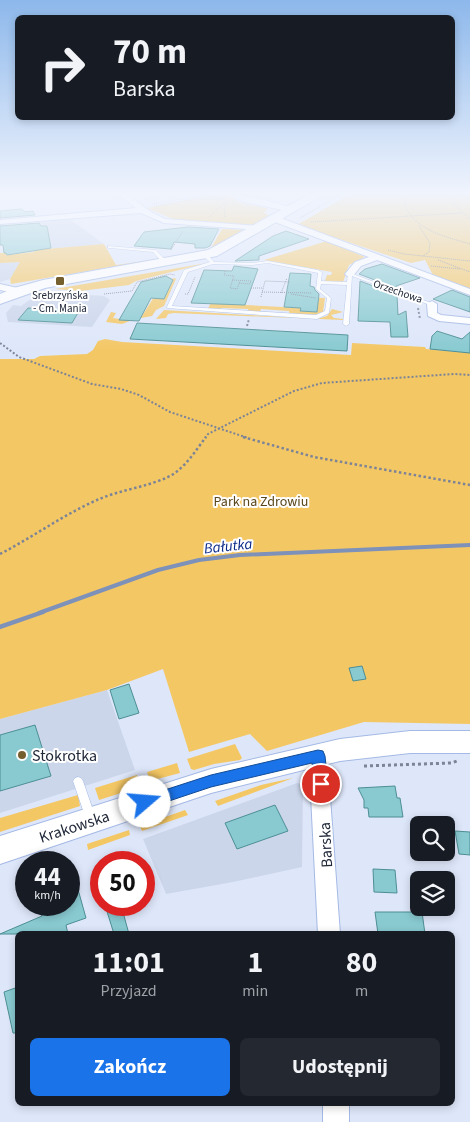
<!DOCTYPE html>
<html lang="pl">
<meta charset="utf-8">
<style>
body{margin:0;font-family:"Source Sans 3",sans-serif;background:#242831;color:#f1f3f6;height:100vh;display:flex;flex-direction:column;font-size:19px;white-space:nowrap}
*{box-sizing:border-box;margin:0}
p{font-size:16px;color:#9ea1a6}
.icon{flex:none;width:28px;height:28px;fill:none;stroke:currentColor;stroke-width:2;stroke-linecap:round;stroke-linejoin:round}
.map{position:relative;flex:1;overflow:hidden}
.side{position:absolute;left:15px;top:931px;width:440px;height:175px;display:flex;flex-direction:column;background:#171b24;border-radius:8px;box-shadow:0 2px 8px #0003}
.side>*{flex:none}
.guide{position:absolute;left:15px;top:15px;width:440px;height:105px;border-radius:8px;box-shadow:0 2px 8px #0003;background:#171b24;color:#f1f3f6;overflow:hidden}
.controls{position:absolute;left:410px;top:816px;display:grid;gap:10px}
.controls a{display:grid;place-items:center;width:45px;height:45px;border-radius:8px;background:#171b24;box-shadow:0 2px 8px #0003;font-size:25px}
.speed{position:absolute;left:15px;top:851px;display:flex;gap:10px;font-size:25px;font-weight:700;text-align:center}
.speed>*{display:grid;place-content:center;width:65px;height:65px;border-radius:50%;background:#171b24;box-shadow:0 2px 8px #0003;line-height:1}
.speed small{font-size:12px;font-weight:400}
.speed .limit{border:8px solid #d22;background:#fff;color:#111}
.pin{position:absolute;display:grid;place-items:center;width:42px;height:42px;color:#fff;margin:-21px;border:2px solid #fff;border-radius:50%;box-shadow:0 1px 5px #0007}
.me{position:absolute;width:55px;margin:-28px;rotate:72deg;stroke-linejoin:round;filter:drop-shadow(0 0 4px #0008)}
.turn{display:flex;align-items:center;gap:18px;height:105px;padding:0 15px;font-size:22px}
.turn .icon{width:65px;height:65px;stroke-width:2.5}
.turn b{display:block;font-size:35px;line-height:42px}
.eta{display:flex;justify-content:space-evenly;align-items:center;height:85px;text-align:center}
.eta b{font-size:30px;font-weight:700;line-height:35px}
.primary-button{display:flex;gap:10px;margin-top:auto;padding:10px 15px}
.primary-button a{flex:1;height:58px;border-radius:8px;background:#1a73e8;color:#fff;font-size:20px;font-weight:700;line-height:58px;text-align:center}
.primary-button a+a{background:#242831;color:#f1f3f6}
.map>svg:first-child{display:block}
</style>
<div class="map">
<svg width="470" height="1122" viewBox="0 0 470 1122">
<rect width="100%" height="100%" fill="#dee7fa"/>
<path fill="#cbd6eb" d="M71 220 104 244 34 250 0 244V225H2L5 234 41 228 33 222Z
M21 262 10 279 0 282V263Z
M41 292 104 296 110 300 92 327 8 322 6 313 13 305 21 306Z
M107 690 135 770 0 813V719Z
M297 783 303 785 302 867 233 882 166 894 143 839Z"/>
<path fill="#f4c765" d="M214 194H227L260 215 242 203 265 208 269 206 264 213 272 217 257 225H251L173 219 147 208Z
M350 194H470V289L433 275 425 260 411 263 297 225Z
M222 229 247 230 211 248Z
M327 241 365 257 349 265 343 282 325 281 327 275H331L332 272 264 260Z
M104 244 116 265 159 259 11 284 10 279 20 262 0 263V253H6L7 255 34 252V250Z
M207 263 136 281 129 285 80 291 55 289Z
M175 278 176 279 164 306 156 310 152 316 135 319 122 324 106 322 111 312 116 313 113 318 125 320 130 316H142L162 284 173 281 171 279Z
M307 297 325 298 323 312 314 315 289 314V311L261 309 260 312H248V309L221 308 220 310H207L211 303 301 308V311L316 312Z
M332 309 343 312 331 315 334 318 343 319V320L174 313 168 314 166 318 156 319 164 310 317 319 327 316Z
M105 339 122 342 351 355 352 343 425 347 426 349 470 353V724L364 722 267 751 250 734 189 752 163 669 107 690 0 719V359H34L40 356 87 354 93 350 98 341Z
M235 744 242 758 240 760 214 764 194 770 191 769 187 759Z
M177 763 180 773 150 781 147 772Z
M137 775 140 787 99 800 95 788Z
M293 778 218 806 215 801 261 785Z
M78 795 80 806 0 832V818Z
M185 810 188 815 142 831 140 826Z
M129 830 130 835 88 850 87 844Z"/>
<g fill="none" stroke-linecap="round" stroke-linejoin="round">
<path stroke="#7d91b9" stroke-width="4" d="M39 613 158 570 199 560 240 555 470 545"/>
<path stroke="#7d91b9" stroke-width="4.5" d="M0 627 43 612"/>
</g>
<path fill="#89cad1" stroke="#4d8e94" d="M22 209 25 212 33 211 35 215 0 218V211Z
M39 223 41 226H47L51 248 7 255 6 253H4L3 245H0V226Z
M188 227 219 229 210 246 205 248H195V244L174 242 171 249 134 246 144 232Z
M286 231 309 239 259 256V260L235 261 273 236Z
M382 264 420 278 396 286V288L359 274 365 269Z
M234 266 258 269 245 305 191 303 204 270 232 271Z
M290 273 311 274 310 286 314 287 315 290 319 294 317 312 300 311 301 308 284 307Z
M166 276 173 280 164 299 151 298 139 321 119 320 141 282Z
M360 281 397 295 398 315 406 311 408 337H391L390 322 358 321Z
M452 290 470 297V312L433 299Z
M28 308 79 311 72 323 18 320Z
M137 323 348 335 347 351 130 339Z
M437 331 462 339 470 332V353L430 349 432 336Z
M362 666 366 679 353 681 349 668Z
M129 684 139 713 119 719 110 690Z
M35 725 51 776 0 791V735Z
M395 786 397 798H400L403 817H369L368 808H364V800L358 788Z
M275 805 288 831 237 849 225 823Z
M455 831 470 832V855L459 854Z
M69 868H72L86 918 66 925 68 934H0L42 916 39 905H69Z
M373 869 395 870 397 893 374 892Z
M105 905H121L129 934H114Z
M375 912H422L425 934H378Z
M18 987V1033H13L4 992Z"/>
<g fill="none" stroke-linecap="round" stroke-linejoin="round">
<defs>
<path id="lane" d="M108 246 156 250 168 263 164 264 153 252 110 248H108Z
M203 254H207L214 262 252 263 268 261 318 270 322 272 321 281 347 282 348 274 350 273 434 304 430 305 352 276 349 324 346 326 343 324 347 285 321 284 320 289 331 298 329 313 317 319 167 308V307L184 270 210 262 203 256ZM268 263 318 273 316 289 327 298 325 311 316 315 172 306 188 272 213 264 252 265Z
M78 777 81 778 83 781 95 816 94 819 90 820 86 819 85 816 73 781 75 778Z"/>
<path id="street" d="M118 194H127L151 212 165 219 258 226 262 228 258 230 164 223 141 213 0 224V220L136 208Z
M231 194C240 194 290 205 296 210L292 212 244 202Z
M272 217H278L470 289V295L377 260 361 266 353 276H347L345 274 355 262 369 257 272 221Z
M0 284 22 289 24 291 19 294 0 290Z
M432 301 437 304V313L441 315 470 318V324L439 321 428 316 427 304Z
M318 748 325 751 327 756 340 934H318L309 756 311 751Z
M323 1104H349V1122H323Z"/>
<path id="secondary" d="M310 194H325L217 256 45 288 0 304V294L14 288 43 280 208 250Z
M410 731H470V753H410L340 761 211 793 0 864V836L211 769 340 739Z"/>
</defs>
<use href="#lane" stroke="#a4b9e5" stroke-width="1"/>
<use href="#street" stroke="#a4b9e5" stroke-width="2"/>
<use href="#secondary" stroke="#a4b9e5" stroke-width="2"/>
<path stroke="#7c8496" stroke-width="1" stroke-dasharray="1 1" stroke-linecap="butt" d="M404 194 406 200 404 203C415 231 444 236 470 244
M450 194 455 205 470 219
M202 197 226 198
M144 199 174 194
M152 204 212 194
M154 206 199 199 227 200
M209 217 227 200
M225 217 224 207 229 199
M300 218 342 194
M311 222 462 213
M419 226 430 243 429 252 423 256
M171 250 183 231
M388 250 404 254 470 261
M438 260 470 272
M431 266 460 269
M225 271 224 275 234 276 230 288 237 289 240 281
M232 280 251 281 250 284 239 283
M251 288H263
M262 292 312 293
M281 293 287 278
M104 294 132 291 137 282 170 274 175 275
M185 294H188L195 277
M291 294 316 298
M46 295 59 296
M261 297 265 281 290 282"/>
<path stroke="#7c8496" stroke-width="2" stroke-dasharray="2 2" stroke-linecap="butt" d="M418 308 420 319
M247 326 249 319
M0 343 19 357 92 384 121 389 139 395 170 412 248 438
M205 438 208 434 294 391 322 383 454 374 470 375"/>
<path stroke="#7c8496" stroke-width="2.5" stroke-dasharray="2.5 2.5" stroke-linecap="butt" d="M243 437 314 457 470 485
M0 554C33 537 63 515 97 500 119 490 148 487 170 476 185 468 196 450 206 437"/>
<path stroke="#7c8496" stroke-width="3" stroke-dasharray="3 3" stroke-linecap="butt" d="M364 766 451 763 457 761"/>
<use href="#lane" fill="#fff" fill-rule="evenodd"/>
<use href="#street" fill="#fff" fill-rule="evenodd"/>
<use href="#secondary" fill="#fff" fill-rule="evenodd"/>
</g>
<linearGradient id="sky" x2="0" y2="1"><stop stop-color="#8db8eb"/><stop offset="0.55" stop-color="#f0f4fd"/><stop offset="1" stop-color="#f0f4fd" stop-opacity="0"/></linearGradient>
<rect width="470" height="351" fill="url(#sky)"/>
<path fill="#1a73e8" stroke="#114b97" d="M318 750 323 751 325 756 328 784 326 788 321 790 316 788 312 763 211 787 145 809 140 807 138 802 140 798 211 775Z"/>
<g fill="#755f2f" stroke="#fff" stroke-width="2">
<rect x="55" y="276" width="10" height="10" rx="2.5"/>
<circle cx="22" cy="755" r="5"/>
</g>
<g text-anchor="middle" stroke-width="4" stroke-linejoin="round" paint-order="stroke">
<g font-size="11" fill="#21293a" stroke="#fff">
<text transform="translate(398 291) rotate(19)" y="4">Orzechowa</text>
</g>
<g font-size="11" fill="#21293a" stroke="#fff">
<text x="60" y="299">Srebrzyńska<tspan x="60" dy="13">- Cm. Mania</tspan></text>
</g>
<g font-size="14" fill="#5b471d" stroke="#fff">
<text x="261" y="506">Park na Zdrowiu</text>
</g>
<g font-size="15" font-style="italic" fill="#082786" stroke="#fff">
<text transform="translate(228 546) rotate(-6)" y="5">Bałutka</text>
</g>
<g font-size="16" fill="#21293a" stroke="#fff" text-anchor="start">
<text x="32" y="761">Stokrotka</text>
</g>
<g font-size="16" fill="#21293a" stroke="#fff">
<text transform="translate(74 826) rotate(-18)" y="6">Krakowska</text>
<text transform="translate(325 845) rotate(-93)" y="6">Barska</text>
</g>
</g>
</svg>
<div class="controls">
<a><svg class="icon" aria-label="search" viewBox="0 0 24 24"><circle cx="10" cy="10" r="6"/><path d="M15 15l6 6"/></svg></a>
<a><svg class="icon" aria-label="layers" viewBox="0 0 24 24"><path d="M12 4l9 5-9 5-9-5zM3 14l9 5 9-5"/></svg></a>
</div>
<div class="speed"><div>44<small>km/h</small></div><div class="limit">50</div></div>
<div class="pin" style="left:321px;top:784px;background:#d93025"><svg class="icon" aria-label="arrive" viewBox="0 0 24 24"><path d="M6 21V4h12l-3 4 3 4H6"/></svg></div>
<svg class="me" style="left:145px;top:802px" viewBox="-20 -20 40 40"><circle r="19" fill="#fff"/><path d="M0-13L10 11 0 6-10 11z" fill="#1a73e8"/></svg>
<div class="guide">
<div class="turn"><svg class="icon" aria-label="right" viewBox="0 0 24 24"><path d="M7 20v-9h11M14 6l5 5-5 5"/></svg><div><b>70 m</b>Barska</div></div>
</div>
<section class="side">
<div class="eta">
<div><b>11:01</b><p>Przyjazd</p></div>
<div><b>1</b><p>min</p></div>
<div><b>80</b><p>m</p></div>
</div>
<div class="primary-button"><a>Zakończ</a><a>Udostępnij</a></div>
</section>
</div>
